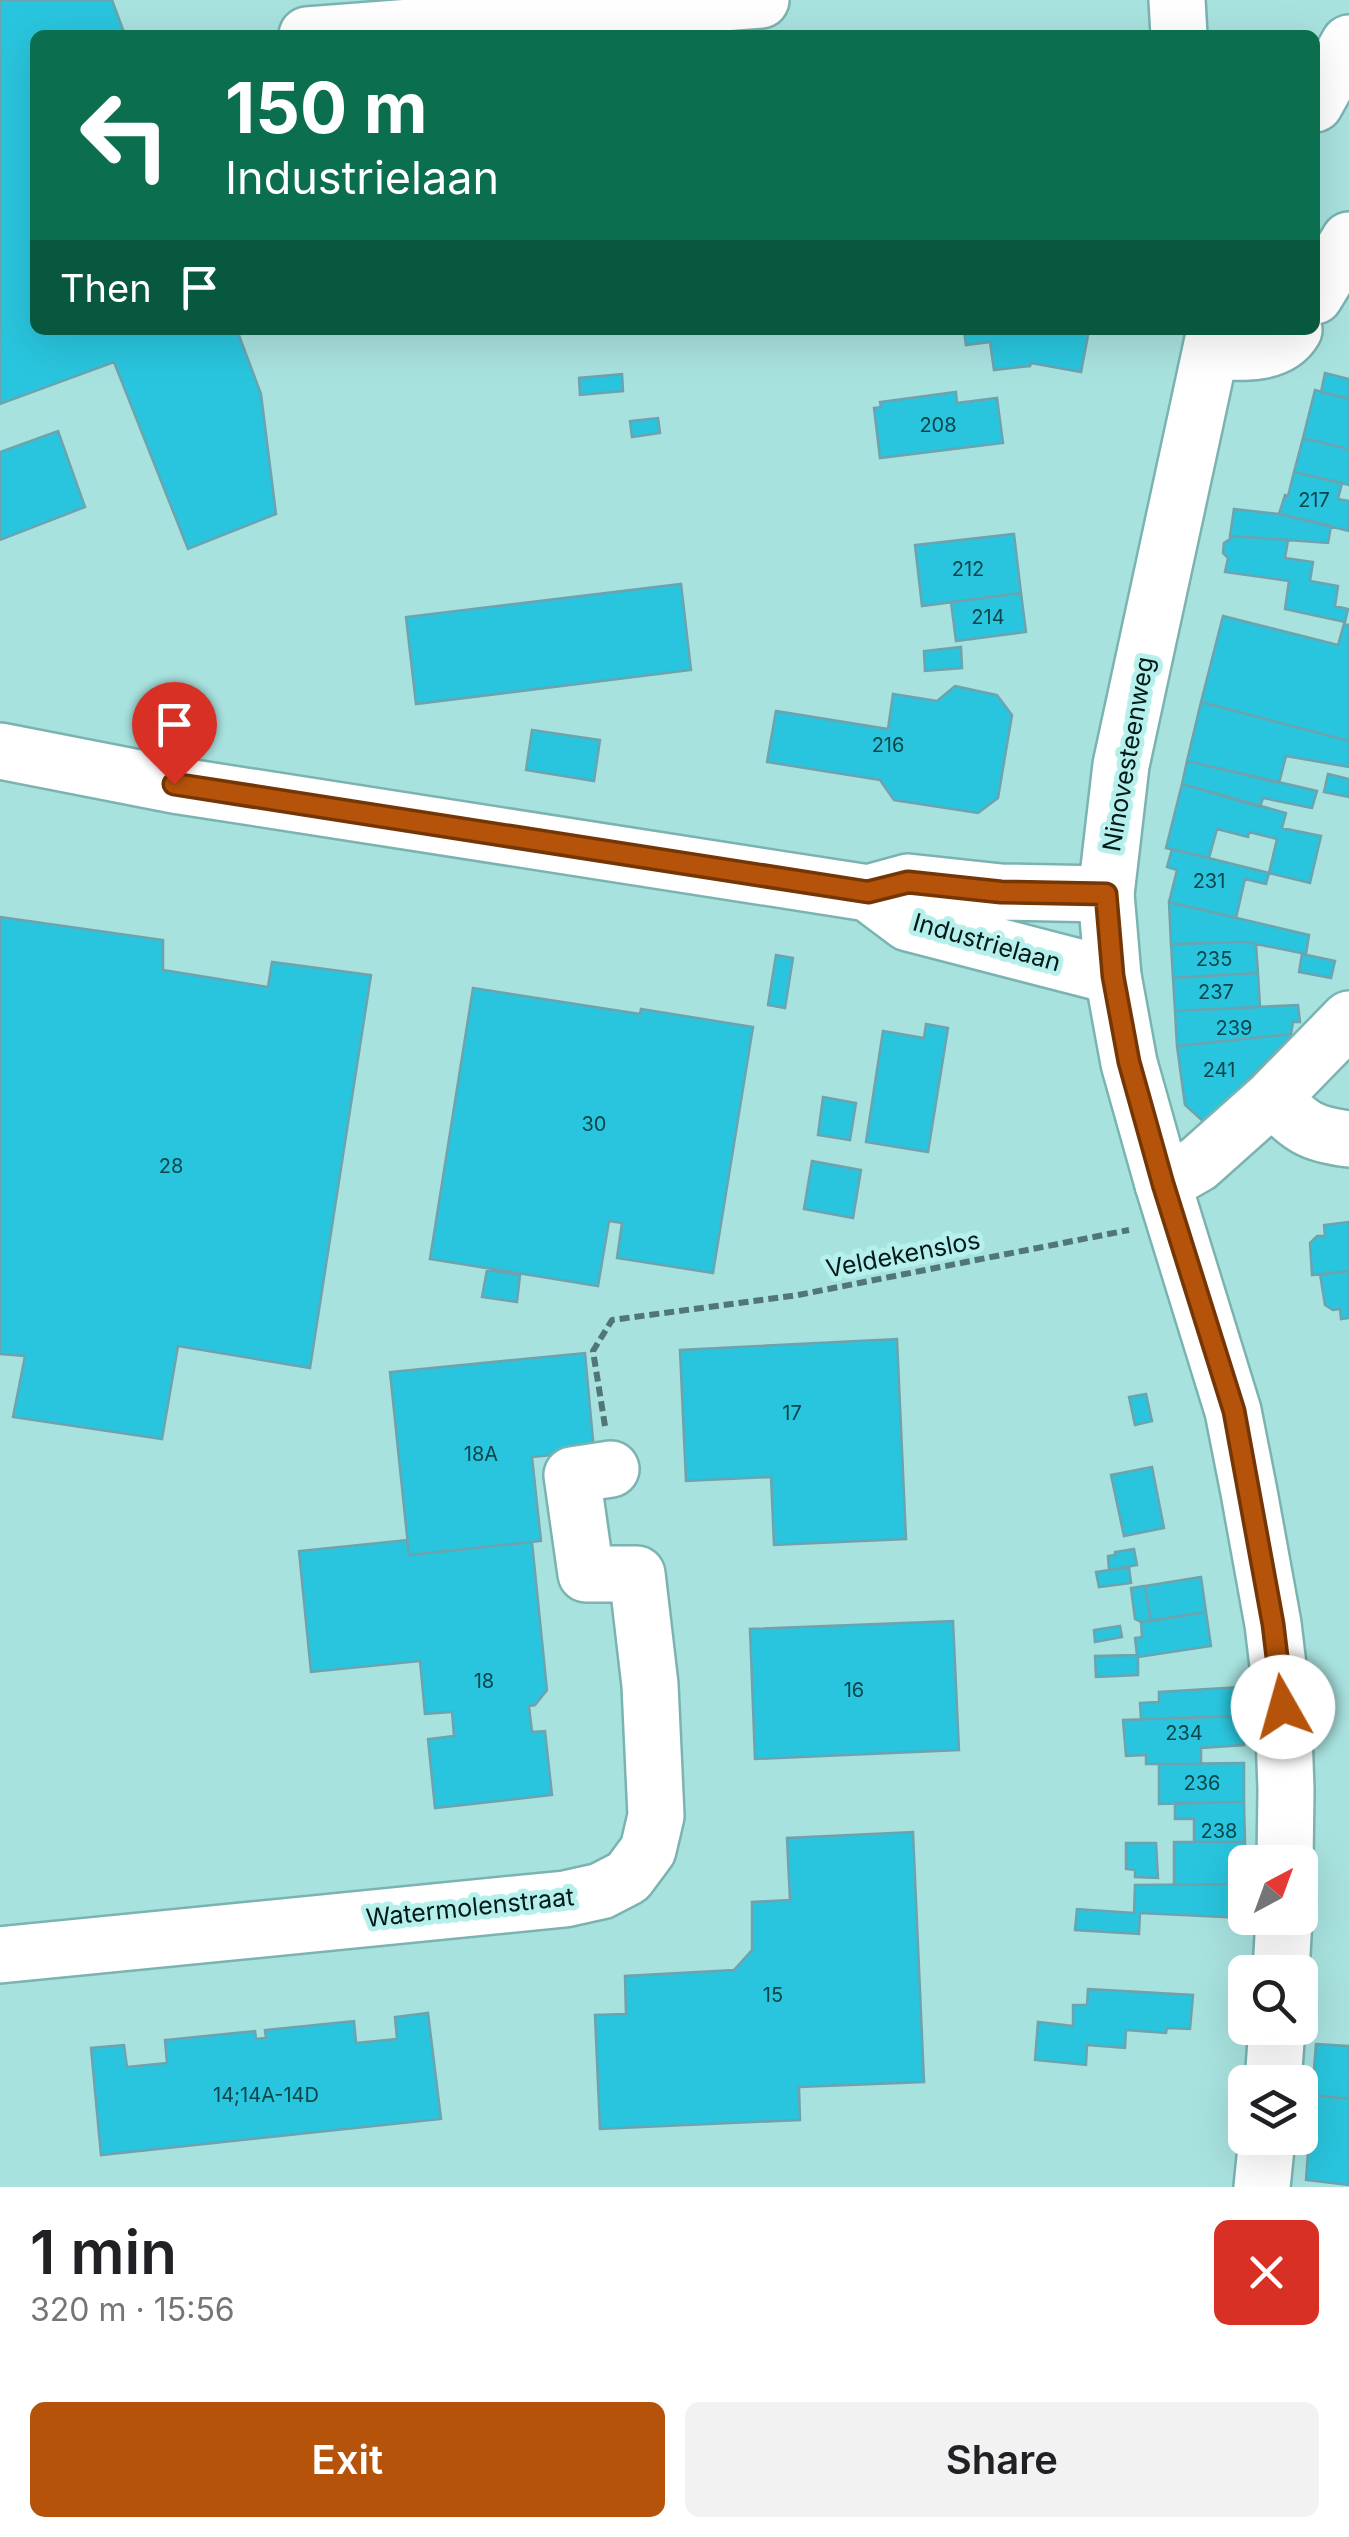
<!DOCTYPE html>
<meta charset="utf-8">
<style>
body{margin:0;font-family:Inter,sans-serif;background:#f2f2f2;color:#202124;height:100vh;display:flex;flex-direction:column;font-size:38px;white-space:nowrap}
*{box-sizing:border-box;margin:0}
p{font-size:32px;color:#757577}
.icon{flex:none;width:55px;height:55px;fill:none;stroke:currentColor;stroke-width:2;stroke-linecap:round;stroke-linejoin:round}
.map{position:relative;height:2187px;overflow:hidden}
.side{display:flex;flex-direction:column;background:#fff;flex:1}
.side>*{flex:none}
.banner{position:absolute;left:30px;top:30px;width:1290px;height:305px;border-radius:15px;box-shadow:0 10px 40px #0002;background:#0b6e4f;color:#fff;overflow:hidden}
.needle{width:65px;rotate:41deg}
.fabs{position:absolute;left:1228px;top:1845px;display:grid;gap:20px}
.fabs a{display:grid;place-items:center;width:90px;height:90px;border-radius:15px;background:#fff;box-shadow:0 10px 40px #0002;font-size:50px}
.pin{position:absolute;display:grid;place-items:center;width:85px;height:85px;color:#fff;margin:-102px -42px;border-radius:50% 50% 50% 0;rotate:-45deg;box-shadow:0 0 10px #0007}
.pin .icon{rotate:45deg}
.me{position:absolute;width:110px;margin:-55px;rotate:353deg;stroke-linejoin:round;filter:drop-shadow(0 0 8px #0008)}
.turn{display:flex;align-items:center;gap:35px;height:210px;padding:0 30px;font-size:45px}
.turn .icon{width:130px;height:130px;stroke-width:2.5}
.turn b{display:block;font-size:70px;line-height:85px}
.then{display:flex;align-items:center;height:95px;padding:0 30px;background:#0003;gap:20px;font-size:38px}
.round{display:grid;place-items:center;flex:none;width:105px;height:105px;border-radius:15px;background:#f2f2f2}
.summary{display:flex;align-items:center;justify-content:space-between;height:170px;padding:0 30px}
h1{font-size:60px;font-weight:600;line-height:75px}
.cta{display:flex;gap:20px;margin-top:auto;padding:20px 30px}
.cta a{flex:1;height:115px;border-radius:15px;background:#b45309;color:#fff;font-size:40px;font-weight:600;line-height:115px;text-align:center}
.cta a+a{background:#f2f2f2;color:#202124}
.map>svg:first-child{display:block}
</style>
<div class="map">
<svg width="1349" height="2187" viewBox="0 0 1349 2187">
<rect width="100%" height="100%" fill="#a8e2df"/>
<path fill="#29c5de" stroke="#6da3ae" stroke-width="2.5" d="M0 0H112L125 35H35V330H237L261 394 276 514 188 549 114 362 0 404Z
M964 330H1089L1081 372 1031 363 1030 366 994 370 990 342 966 345Z
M1325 373 1349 379V399L1321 392Z
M622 374 623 391 580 395 579 378Z
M1315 390 1349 399V449L1303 438Z
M956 392 957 403 997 398 1003 443 880 458 874 408 881 407 880 402Z
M658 418 660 433 632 437 630 421Z
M58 431 85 507 0 540V452Z
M1303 438 1349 449V485L1294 472Z
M1294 472 1342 483 1338 499 1349 501V531L1279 514 1285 495 1288 496Z
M1234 509 1279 514 1331 526 1328 543 1230 536Z
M1014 534 1021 593 922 606 915 545Z
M1230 536 1288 540 1285 558 1313 562 1310 581 1338 586 1335 606 1348 609 1345 622 1285 609 1289 581 1225 572 1228 558 1223 553 1224 543 1230 539Z
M681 584 691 670 416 704 406 617Z
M1021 593 1026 632 956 641 951 602Z
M1223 616 1338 645 1344 624 1349 625V741L1201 702Z
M961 647 962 668 925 671 924 651Z
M955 686 997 695 1012 715 998 798 978 813 894 800 880 780 767 762 776 711 888 729 893 694 937 701Z
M1201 702 1349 741V767L1286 756 1279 783 1187 761Z
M532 730 600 740 594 781 526 770Z
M1187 761 1317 791 1312 808 1263 798 1260 807 1182 784Z
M1328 774 1349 779V797L1324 792Z
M1182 784 1286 813 1282 828 1321 836 1310 883 1269 873 1277 839 1249 832 1248 837 1217 829 1209 858 1166 848Z
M1172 849 1269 873 1266 884 1245 879 1236 918 1169 902 1177 870 1167 867Z
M1169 902 1309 935 1306 954 1246 942 1171 944Z
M0 917 163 940V970L268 987 272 962 371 975 310 1368 178 1346 162 1439 13 1417 25 1356 0 1354Z
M1246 942 1256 944 1258 973 1173 978 1171 944Z
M1302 954 1335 961 1331 978 1299 972Z
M776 955 793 958 785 1008 768 1005Z
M1258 973 1260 1007 1175 1011 1173 978Z
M473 988 640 1014 641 1009 753 1027 713 1273 617 1258 622 1223 609 1221 598 1286 430 1259Z
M1298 1005 1300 1022H1293L1291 1034 1177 1046 1175 1011Z
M926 1024 948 1028 928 1152 866 1142 883 1031 924 1038Z
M1291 1034V1037L1205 1123 1185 1105 1177 1046Z
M823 1097 856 1103 850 1140 818 1135Z
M812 1161 861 1170 853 1218 804 1209Z
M1349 1222V1271L1312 1275 1310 1243 1317 1236H1325L1324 1225Z
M487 1270 520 1275 517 1302 482 1297Z
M1349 1271V1318L1341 1319 1340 1309 1333 1310 1325 1305 1320 1274Z
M897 1339 906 1539 774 1545 771 1477 686 1481 680 1350Z
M585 1353 594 1451 532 1457 541 1541 409 1555 390 1372Z
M1146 1394 1152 1421 1135 1425 1129 1397Z
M1152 1467 1164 1528 1124 1536 1111 1475Z
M407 1540 409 1555 532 1542 547 1690 535 1705 529 1706 532 1732 545 1731 552 1795 435 1808 428 1739 454 1736 452 1712 425 1714 420 1661 311 1672 299 1551Z
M1134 1549 1137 1565 1109 1570 1108 1556 1115 1555V1552Z
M1129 1567 1131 1583 1099 1587 1096 1572Z
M1201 1577 1206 1612 1151 1621 1145 1586Z
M1145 1586 1151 1621 1141 1622 1135 1619 1131 1588Z
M1206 1612 1211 1646 1138 1657V1675L1096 1677 1095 1656 1137 1655 1135 1638 1142 1637 1141 1622Z
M953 1621 959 1750 755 1759 750 1629Z
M1120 1626 1122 1637 1095 1642 1094 1630Z
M1240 1687 1242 1716 1141 1719 1140 1703 1159 1702V1692Z
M1242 1716 1244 1745 1201 1748V1764H1146V1755L1126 1756 1123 1720Z
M1244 1763V1802L1159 1804V1764Z
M1244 1802 1245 1842H1194V1819H1175V1803Z
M913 1832 924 2082 799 2087 800 2120 600 2129 595 2015 626 2014 625 1976 734 1970 752 1950V1902L790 1900 787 1838Z
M1174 1842H1245V1884L1174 1885Z
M1126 1843H1156L1158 1878 1135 1877V1870L1126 1869Z
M1245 1884 1244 1918 1140 1913 1139 1934 1075 1930 1077 1909 1134 1913 1135 1885Z
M1088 1989 1193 1995 1190 2029 1167 2028 1166 2033 1126 2030 1125 2048 1087 2045 1086 2065 1035 2060 1038 2022 1073 2026V2005H1087Z
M428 2013 441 2119 101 2155 91 2048 124 2045 127 2067 167 2063 165 2040 255 2031 256 2039 266 2038 265 2030 354 2021 356 2043 397 2039 395 2017Z
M1316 2044 1349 2046V2099L1312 2095Z
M1312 2095 1349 2099V2185L1306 2180Z"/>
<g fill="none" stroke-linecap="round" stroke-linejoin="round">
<defs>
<path id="minor" d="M1177 0 1179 35
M307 35 761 0
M1315 296 1349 240
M1211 351C1238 353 1278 357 1294 330
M0 751 174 785 868 893 908 882 1001 892 1106 894
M868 893 908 923 1113 976
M1272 1098C1301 1126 1308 1134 1349 1139
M1163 1184 1198 1164 1272 1098 1349 1019
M0 1955 565 1899 601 1891 628 1877 648 1850 656 1816 650 1685 637 1574H586L572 1475 611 1469"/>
<path id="major" d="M1315 104 1349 43
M1215 330 1121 765 1106 894 1113 976 1129 1063 1163 1184 1233 1411 1249 1492 1273 1624 1283 1707 1286 1789 1285 1862
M1281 1972 1284 1918
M1273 2082 1277 2028
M1262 2187 1267 2138"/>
</defs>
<use href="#minor" stroke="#7bb3b0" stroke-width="60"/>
<use href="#major" stroke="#7bb3b0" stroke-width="60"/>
<path stroke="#507775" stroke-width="6" stroke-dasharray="10 5" stroke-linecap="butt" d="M605 1426 593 1351 612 1320 798 1295 1129 1230"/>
<use href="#minor" stroke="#fff" stroke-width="55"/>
<use href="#major" stroke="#fff" stroke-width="55"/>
</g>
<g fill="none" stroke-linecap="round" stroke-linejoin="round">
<defs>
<path id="route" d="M174 784 868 892 908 882 1001 892 1106 894 1113 976 1129 1062 1163 1184 1234 1411 1273 1624 1283 1707"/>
</defs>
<use href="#route" stroke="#753606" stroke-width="25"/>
<use href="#route" stroke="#b45309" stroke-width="18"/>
</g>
<g text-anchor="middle" stroke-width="10" stroke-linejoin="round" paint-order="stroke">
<g font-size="20" fill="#0c454a">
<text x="938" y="432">208</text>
<text x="1314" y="507">217</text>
<text x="968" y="576">212</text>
<text x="988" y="624">214</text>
<text x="888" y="752">216</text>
<text x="1209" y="888">231</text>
<text x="1214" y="966">235</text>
<text x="1216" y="999">237</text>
<text x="1234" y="1035">239</text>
<text x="1219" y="1077">241</text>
<text x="594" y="1131">30</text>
<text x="171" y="1173">28</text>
<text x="792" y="1420">17</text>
<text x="481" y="1461">18A</text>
<text x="484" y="1688">18</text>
<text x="854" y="1697">16</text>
<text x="1184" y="1740">234</text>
<text x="1202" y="1790">236</text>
<text x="1219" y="1838">238</text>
<text x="773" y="2002">15</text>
<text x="266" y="2102">14;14A-14D</text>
</g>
<g font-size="25" fill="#031a19" stroke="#b5f0ec">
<text transform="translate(1128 754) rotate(-80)" y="9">Ninovesteenweg</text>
<text transform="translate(987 942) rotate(16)" y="9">Industrielaan</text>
<text transform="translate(903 1254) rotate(-11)" y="9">Veldekenslos</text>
<text transform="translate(470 1907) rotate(-6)" y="9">Watermolenstraat</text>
</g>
</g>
</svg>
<div class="fabs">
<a><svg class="needle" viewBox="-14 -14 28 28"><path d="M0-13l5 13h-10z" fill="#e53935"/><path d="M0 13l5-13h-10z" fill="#757577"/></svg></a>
<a><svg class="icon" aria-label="search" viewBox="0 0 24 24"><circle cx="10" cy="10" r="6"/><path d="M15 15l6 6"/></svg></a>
<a><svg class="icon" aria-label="layers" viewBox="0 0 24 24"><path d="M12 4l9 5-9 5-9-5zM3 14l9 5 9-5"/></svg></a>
</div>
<div class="pin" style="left:174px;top:784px;background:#d93025"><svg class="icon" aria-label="arrive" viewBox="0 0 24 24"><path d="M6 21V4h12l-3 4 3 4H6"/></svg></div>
<svg class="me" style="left:1283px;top:1707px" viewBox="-20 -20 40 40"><circle r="19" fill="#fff"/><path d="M0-13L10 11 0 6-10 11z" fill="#b45309"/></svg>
<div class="banner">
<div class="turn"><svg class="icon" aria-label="left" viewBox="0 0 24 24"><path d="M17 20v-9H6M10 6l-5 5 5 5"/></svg><div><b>150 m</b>Industrielaan</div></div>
<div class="then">Then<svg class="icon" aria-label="arrive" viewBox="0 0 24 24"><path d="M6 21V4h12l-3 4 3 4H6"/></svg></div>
</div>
</div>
<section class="side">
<div class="summary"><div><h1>1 min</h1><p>320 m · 15:56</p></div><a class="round" style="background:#d93025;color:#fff"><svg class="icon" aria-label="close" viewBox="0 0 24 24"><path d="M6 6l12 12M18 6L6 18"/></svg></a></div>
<div class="cta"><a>Exit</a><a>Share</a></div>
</section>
